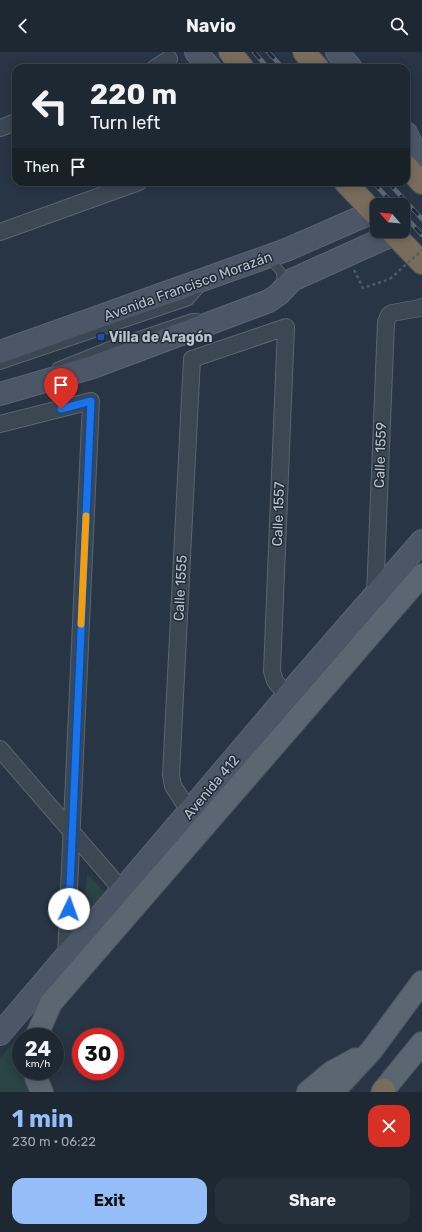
<!DOCTYPE html>
<meta charset="utf-8">
<style>
body{margin:0;font-family:Rubik,sans-serif;background:#26303b;color:#f1f3f6;height:100vh;display:flex;flex-direction:column;font-size:15px;white-space:nowrap}
*{box-sizing:border-box;margin:0}
p{font-size:13px;color:#a1a6ac}
.icon{flex:none;width:22px;height:22px;fill:none;stroke:currentColor;stroke-width:2;stroke-linecap:round;stroke-linejoin:round}
.map{position:relative;height:1040px;overflow:hidden}
.details{display:flex;flex-direction:column;background:#1e2833;flex:1}
.details>*{flex:none}
.banner{position:absolute;left:12px;top:12px;width:398px;height:122px;border-radius:12px;box-shadow:0 2px 10px #0003,0 0 0 1px #3c444e;background:#1e2833;color:#f1f3f6;overflow:hidden}
.needle{width:26px;rotate:297deg}
.tools{position:absolute;left:370px;top:146px;display:grid;gap:8px}
.tools a{display:grid;place-items:center;width:40px;height:40px;border-radius:8px;background:#1e2833;box-shadow:0 2px 10px #0003,0 0 0 1px #3c444e;font-size:20px}
.speed{position:absolute;left:12px;top:976px;display:flex;gap:8px;font-size:20px;font-weight:700;text-align:center}
.speed>*{display:grid;place-content:center;width:52px;height:52px;border-radius:50%;background:#1e2833;box-shadow:0 2px 10px #0003,0 0 0 1px #3c444e;line-height:1}
.speed small{font-size:10px;font-weight:400}
.speed .limit{border:6px solid #d22;background:#fff;color:#111}
.pin{position:absolute;display:grid;place-items:center;width:34px;height:34px;color:#fff;margin:-41px -17px;border-radius:50% 50% 50% 0;rotate:-45deg;box-shadow:0 0 4px #0007}
.pin .icon{rotate:45deg}
.me{position:absolute;width:44px;margin:-22px;rotate:3deg;stroke-linejoin:round;filter:drop-shadow(0 0 3px #0008)}
.turn{display:flex;align-items:center;gap:14px;height:84px;padding:0 12px;font-size:18px}
.turn .icon{width:52px;height:52px;stroke-width:2.5}
.turn b{display:block;font-size:28px;line-height:34px}
.then{display:flex;align-items:center;height:38px;padding:0 12px;background:#0003;gap:8px;font-size:15px}
.round{display:grid;place-items:center;flex:none;width:42px;height:42px;border-radius:12px;background:#26303b}
.summary{display:flex;align-items:center;justify-content:space-between;height:68px;padding:0 12px}
h1{font-size:24px;font-weight:700;line-height:30px;color:#95bdf8}
.primary-button{display:flex;gap:8px;margin-top:auto;padding:8px 12px}
.primary-button a{flex:1;height:46px;border-radius:12px;background:#95bdf8;color:#111;font-size:16px;font-weight:700;line-height:46px;text-align:center}
.primary-button a+a{background:#26303b;color:#f1f3f6}
header{display:flex;justify-content:space-between;align-items:center;height:52px;padding:0 12px;background:#1e2833;font-size:18px;font-weight:700}
.map>svg:first-child{display:block}
</style>
<header><svg class="icon" aria-label="back" viewBox="0 0 24 24"><path d="M15 5l-7 7 7 7"/></svg>Navio<svg class="icon" aria-label="search" viewBox="0 0 24 24"><circle cx="10" cy="10" r="6"/><path d="M15 15l6 6"/></svg></header>
<div class="map">
<svg width="422" height="1040" viewBox="0 0 422 1040">
<rect width="100%" height="100%" fill="#283544"/>
<path fill="#2a4345" d="M87 821 106 842 82 872Z
M32 969 30 985H21V1019H30L36 1040H0V1006Z"/>
<g fill="none" stroke-linecap="round" stroke-linejoin="round">
<defs>
<path id="lane" d="M266 209 274 212 281 220 282 233
M0 313 189 249 202 234
M57 315 112 293 192 266H197"/>
<path id="street" d="M155 16 169 7
M0 76 16 70
M0 180 139 130
M0 372 91 349 66 904
M375 544 386 270 389 263 392 261 420 256 422 255
M0 697 122 838
M190 760 173 734 171 723 192 307 286 275 272 619 275 629 287 644"/>
<path id="secondary" d="M196 0 210 16
M337 0 351 16
M406 81 419 108 422 122
M0 300 286 198 373 160
M0 342 93 315 269 249 279 242 292 228 394 182
M0 982 287 644 422 489"/>
<path id="primary" d="M36 985 51 951 422 523
M36 1019V1026L42 1040
M308 1040 332 1020 356 1007
M333 1040 371 999 422 930
M382 1040 422 991"/>
<path id="highway" d="M230 0 243 16
M304 0 318 16
M406 114 422 131
M345 130 377 164
M391 179 422 211
M384 1040V1038"/>
</defs>
<use href="#lane" stroke="#5b6571" stroke-width="10"/>
<use href="#street" stroke="#5b6571" stroke-width="18"/>
<use href="#secondary" stroke="#5b6571" stroke-width="24"/>
<use href="#primary" stroke="#46505d" stroke-width="24"/>
<use href="#highway" stroke="#47525e" stroke-width="24"/>
<path stroke="#495f61" stroke-width="2.5" stroke-dasharray="3 3" stroke-linecap="butt" d="M354 218 363 236 390 227"/>
<use href="#lane" stroke="#3c4754" stroke-width="8"/>
<use href="#street" stroke="#3c4754" stroke-width="16"/>
<use href="#secondary" stroke="#4b5667" stroke-width="22"/>
<use href="#primary" stroke="#5b6673" stroke-width="22"/>
<use href="#highway" stroke="#7a6c5a" stroke-width="22"/>
<defs>
<path id="rail" d="M254 0 268 16
M268 0 283 16
M373 130 394 153
M388 130 422 167
M403 162 422 183"/>
</defs>
<use href="#rail" stroke="#5f6b7a" stroke-width="4.5"/>
<use href="#rail" stroke="#212c39" stroke-width="3" stroke-dasharray="9" stroke-linecap="butt"/>
<path stroke="#495f61" stroke-width="2.5" stroke-dasharray="3 3" stroke-linecap="butt" d="M390 227 422 198"/>
</g>
<g fill="none" stroke-linecap="round" stroke-linejoin="round">
<defs>
<path id="route" d="M61 357 91 349 69 857"/>
</defs>
<use href="#route" stroke="#114b97" stroke-width="10"/>
<use href="#route" stroke="#1a73e8" stroke-width="7"/>
<path stroke="#f59e0b" stroke-width="7" d="M81 572 86 464"/>
</g>
<rect fill="#1a4fb4" stroke="#212c39" stroke-width="1.5" x="97" y="281" width="8" height="8" rx="2"/>
<g text-anchor="middle" stroke-width="3" stroke-linejoin="round" paint-order="stroke">
<g font-size="14" fill="#bac2cd" stroke="#212c39">
<text transform="translate(188 234) rotate(-20)" y="5">Avenida Francisco Morazán</text>
<text transform="translate(380 403) rotate(-88)" y="5">Calle 1559</text>
<text transform="translate(278 462) rotate(-88)" y="5">Calle 1557</text>
<text transform="translate(180 536) rotate(-87)" y="5">Calle 1555</text>
<text transform="translate(211 735) rotate(-50)" y="5">Avenida 412</text>
</g>
<g font-size="14" font-weight="bold" fill="#bac2cd" stroke="#212c39" text-anchor="start">
<text x="109" y="290">Villa de Aragón</text>
</g>
</g>
</svg>
<div class="tools">
<a><svg class="needle" viewBox="-14 -14 28 28"><path d="M0-13l5 13h-10z" fill="#e53935"/><path d="M0 13l5-13h-10z" fill="#a1a6ac"/></svg></a>
</div>
<div class="speed"><div>24<small>km/h</small></div><div class="limit">30</div></div>
<div class="pin" style="left:61px;top:357px;background:#d93025"><svg class="icon" aria-label="arrive" viewBox="0 0 24 24"><path d="M6 21V4h12l-3 4 3 4H6"/></svg></div>
<svg class="me" style="left:69px;top:857px" viewBox="-20 -20 40 40"><circle r="19" fill="#fff"/><path d="M0-13L10 11 0 6-10 11z" fill="#1a73e8"/></svg>
<div class="banner">
<div class="turn"><svg class="icon" aria-label="left" viewBox="0 0 24 24"><path d="M17 20v-9H6M10 6l-5 5 5 5"/></svg><div><b>220 m</b>Turn left</div></div>
<div class="then">Then<svg class="icon" aria-label="arrive" viewBox="0 0 24 24"><path d="M6 21V4h12l-3 4 3 4H6"/></svg></div>
</div>
</div>
<section class="details">
<div class="summary"><div><h1>1 min</h1><p>230 m · 06:22</p></div><a class="round" style="background:#d93025;color:#fff"><svg class="icon" aria-label="close" viewBox="0 0 24 24"><path d="M6 6l12 12M18 6L6 18"/></svg></a></div>
<div class="primary-button"><a>Exit</a><a>Share</a></div>
</section>
